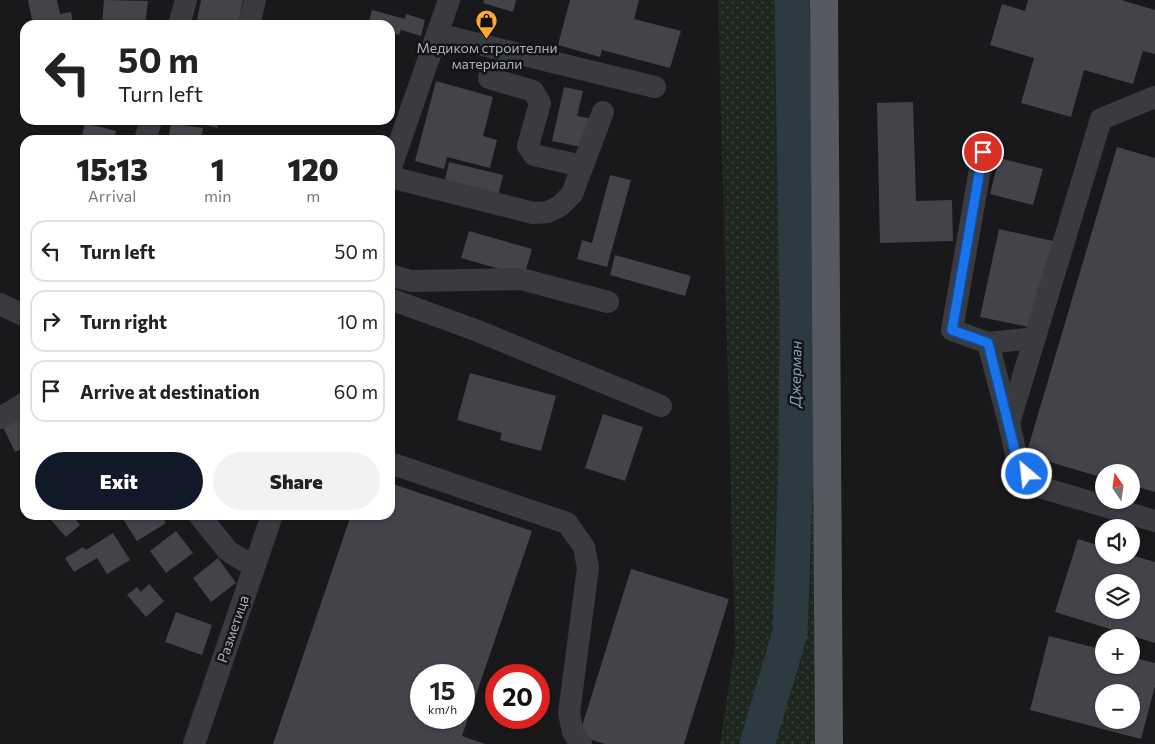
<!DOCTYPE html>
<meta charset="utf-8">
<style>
body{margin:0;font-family:Commissioner,sans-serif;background:#f2f2f2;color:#222;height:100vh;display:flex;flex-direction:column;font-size:19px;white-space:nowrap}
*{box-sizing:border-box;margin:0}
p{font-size:16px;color:#767676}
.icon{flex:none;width:28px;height:28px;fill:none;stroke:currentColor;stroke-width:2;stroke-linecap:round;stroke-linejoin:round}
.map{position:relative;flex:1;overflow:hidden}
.sheet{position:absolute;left:20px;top:135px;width:375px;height:385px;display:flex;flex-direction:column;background:#fff;border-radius:15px;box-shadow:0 1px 4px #0004}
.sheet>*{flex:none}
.guide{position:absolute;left:20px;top:20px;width:375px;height:105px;border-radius:15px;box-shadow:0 1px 4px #0004;background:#fff;color:#222;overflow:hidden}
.needle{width:32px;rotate:347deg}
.buttons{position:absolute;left:1095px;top:464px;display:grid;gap:10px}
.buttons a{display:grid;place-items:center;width:45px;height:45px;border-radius:50%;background:#fff;box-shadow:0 1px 4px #0004;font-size:25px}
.speed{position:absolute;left:410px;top:664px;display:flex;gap:10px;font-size:25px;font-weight:700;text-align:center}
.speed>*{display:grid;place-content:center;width:65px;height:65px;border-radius:50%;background:#fff;box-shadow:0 1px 4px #0004;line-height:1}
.speed small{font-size:12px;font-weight:400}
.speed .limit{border:8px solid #d22;background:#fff;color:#111}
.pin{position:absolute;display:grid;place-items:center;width:42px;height:42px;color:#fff;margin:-21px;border:2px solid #fff;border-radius:50%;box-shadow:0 1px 5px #0007}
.me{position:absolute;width:55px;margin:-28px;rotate:332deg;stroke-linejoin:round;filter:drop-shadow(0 0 4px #0008)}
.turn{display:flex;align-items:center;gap:18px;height:105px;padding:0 15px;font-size:22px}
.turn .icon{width:65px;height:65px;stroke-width:2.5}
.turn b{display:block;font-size:35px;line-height:42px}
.eta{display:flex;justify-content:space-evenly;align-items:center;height:85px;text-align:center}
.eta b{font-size:30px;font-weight:800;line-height:35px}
.button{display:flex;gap:10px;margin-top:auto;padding:10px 15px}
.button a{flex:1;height:58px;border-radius:30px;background:#111827;color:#fff;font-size:20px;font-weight:800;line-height:58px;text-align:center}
.button a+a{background:#f2f2f2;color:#222}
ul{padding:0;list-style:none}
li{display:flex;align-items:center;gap:15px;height:62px;margin:0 10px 8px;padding:0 5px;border:2px solid #e0e0e0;border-radius:15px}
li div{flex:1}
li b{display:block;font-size:19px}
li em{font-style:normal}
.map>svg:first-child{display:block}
</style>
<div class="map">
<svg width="1155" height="744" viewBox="0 0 1155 744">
<defs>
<pattern id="grass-dots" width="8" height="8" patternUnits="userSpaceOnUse" patternTransform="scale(1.25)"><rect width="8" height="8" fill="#1e271f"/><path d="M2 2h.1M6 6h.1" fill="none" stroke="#3c443e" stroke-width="1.8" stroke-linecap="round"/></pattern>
</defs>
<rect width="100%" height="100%" fill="#19191c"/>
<path fill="url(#grass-dots)" d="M718 0H824L829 744H720L735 645Z"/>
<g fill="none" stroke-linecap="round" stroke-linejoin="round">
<path stroke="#2e3a41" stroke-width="35" d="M757 744 790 633 796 464 797 311 792 0"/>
</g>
<path fill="#434449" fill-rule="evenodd" d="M28 0H57L60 14 71 12 73 25H51L50 22 33 25Z
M104 0 148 1 145 25H102Z
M201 0H243L238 25H196Z
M484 0H516L513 12 483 3Z
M570 0H639L634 19 681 31 670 68 602 50 600 57 558 45Z
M1028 0H1121L1155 10V54L1143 51 1133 84 1084 70 1071 117 1021 103 1034 58 990 45 1002 4 1025 11Z
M372 10 405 19 406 14 425 20 421 36 401 30 399 35 390 32V25H368Z
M436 81 493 97 483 136 497 140 490 168 447 157 444 169 415 161Z
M564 87 583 91 577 116 592 119 586 148 552 141Z
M913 102 916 201 952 200 953 241 880 243 877 103Z
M188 120H219L217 128Z
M85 123 116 131 114 140H81Z
M171 123 203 128 201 140H168Z
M1117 147 1155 158V492L1131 485V472H1104V478L1026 455Z
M999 158 1043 169 1033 205 990 194Z
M449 162 503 175 498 196 443 188Z
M610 175 631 180 607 267 577 259 582 240 592 243Z
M999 229 1053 241 1034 328 980 317Z
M469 231 532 249 524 276 461 258Z
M615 255 691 276 685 296 610 275Z
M470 373 556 396 541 451 500 440 502 433 457 420Z
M25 414V448L15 452 2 425Z
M603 414 643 427 625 481 585 468Z
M390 483 532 531 462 736 485 744H273L351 515H390ZM421 675H464V718H421Z
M57 515H72L80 525 66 537 51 520Z
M123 515H161L166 523 137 541 121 516Z
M176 531 193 553 166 573 150 551Z
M113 533 130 560 107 574 97 558 74 572 65 558 83 547 86 550Z
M1078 539 1104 547V555H1131L1155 562V643L1055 612ZM1104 582H1131V610H1104Z
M218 558 236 583 211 602 193 578Z
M631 569 729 599 684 744H605L579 736Z
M149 584 164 601 146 617 127 595 137 587 141 592Z
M176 612 212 625 202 655 165 642Z
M1049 636 1104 650V665H1131V657L1155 663V686L1141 739 1030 710ZM1104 692H1131V720H1104Z"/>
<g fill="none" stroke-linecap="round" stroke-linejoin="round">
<path stroke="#3a3b41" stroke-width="22" d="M179 25 186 0
M249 25 255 0
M437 34 655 87
M489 78 533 91 540 103 528 146 534 155 582 166
M145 140 151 120
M983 152 952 330 988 343 1009 423 1101 119 1155 97
M390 170 449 0
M390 177 533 213 548 212 560 206 572 194 603 112
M390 275 411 281 521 279 608 302
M390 299 478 331 661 406
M0 304 25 316
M988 343 1035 338
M0 418 25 403
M1009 423 1018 463 1036 486 1155 521
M390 463 567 523 584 547 588 568 569 713 573 732 581 744
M199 515 228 551 254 567
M194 744 272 515"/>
<path stroke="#565960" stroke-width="28" d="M824 0 829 744"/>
</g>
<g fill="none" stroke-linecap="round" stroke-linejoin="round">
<defs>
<path id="route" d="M983 152 952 330 988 343 1018 463 1027 474"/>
</defs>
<use href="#route" stroke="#114b97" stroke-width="12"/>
<use href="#route" stroke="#1a73e8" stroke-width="9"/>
</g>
<defs>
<symbol id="shop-pin" viewBox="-11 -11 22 30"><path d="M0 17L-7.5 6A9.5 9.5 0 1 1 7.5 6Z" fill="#fea92e" stroke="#141417"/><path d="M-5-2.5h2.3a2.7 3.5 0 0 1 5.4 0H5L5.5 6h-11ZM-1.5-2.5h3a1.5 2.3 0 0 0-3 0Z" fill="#111"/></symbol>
</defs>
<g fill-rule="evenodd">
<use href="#shop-pin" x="474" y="8" width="25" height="34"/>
</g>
<g text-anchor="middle" stroke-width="5" stroke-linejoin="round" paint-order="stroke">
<g font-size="14" fill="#abb1bc" stroke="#141417">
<text x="487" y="53">Медиком строителни<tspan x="487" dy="16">материали</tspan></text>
</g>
<g font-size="14" fill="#abb1bc" stroke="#141417">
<text transform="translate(233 629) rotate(-71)" y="5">Разметица</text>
</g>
<g font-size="15" font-style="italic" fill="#80a2b9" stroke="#141417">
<text transform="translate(796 374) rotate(-89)" y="5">Джерман</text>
</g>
</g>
</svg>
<div class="buttons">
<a><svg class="needle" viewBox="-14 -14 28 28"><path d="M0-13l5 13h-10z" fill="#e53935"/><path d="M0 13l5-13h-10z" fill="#767676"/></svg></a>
<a><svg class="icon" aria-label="sound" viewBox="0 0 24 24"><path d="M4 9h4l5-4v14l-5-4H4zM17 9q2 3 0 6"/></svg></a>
<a><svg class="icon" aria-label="layers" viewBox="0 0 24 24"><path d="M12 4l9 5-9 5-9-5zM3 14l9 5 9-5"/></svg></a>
<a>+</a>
<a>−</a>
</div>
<div class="speed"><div>15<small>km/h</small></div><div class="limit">20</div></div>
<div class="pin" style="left:983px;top:152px;background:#d93025"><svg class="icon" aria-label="arrive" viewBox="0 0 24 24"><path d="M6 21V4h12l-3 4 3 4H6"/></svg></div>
<svg class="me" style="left:1027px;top:474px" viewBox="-20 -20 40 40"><circle r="17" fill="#1a73e8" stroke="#fff" stroke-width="3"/><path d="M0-11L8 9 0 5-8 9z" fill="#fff"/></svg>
<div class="guide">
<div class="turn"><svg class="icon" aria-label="left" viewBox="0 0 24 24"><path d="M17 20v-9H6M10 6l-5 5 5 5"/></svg><div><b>50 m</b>Turn left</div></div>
</div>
<section class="sheet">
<div class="eta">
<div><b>15:13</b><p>Arrival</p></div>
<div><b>1</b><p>min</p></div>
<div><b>120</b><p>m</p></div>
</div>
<ul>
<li><svg class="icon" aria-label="left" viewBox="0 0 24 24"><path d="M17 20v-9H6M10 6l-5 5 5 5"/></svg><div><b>Turn left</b></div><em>50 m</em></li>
<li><svg class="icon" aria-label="right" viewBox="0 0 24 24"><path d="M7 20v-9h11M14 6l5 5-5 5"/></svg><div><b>Turn right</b></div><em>10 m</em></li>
<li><svg class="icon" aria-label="arrive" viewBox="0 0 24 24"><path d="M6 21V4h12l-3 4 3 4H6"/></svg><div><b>Arrive at destination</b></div><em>60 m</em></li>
</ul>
<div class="button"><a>Exit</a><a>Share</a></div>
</section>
</div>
